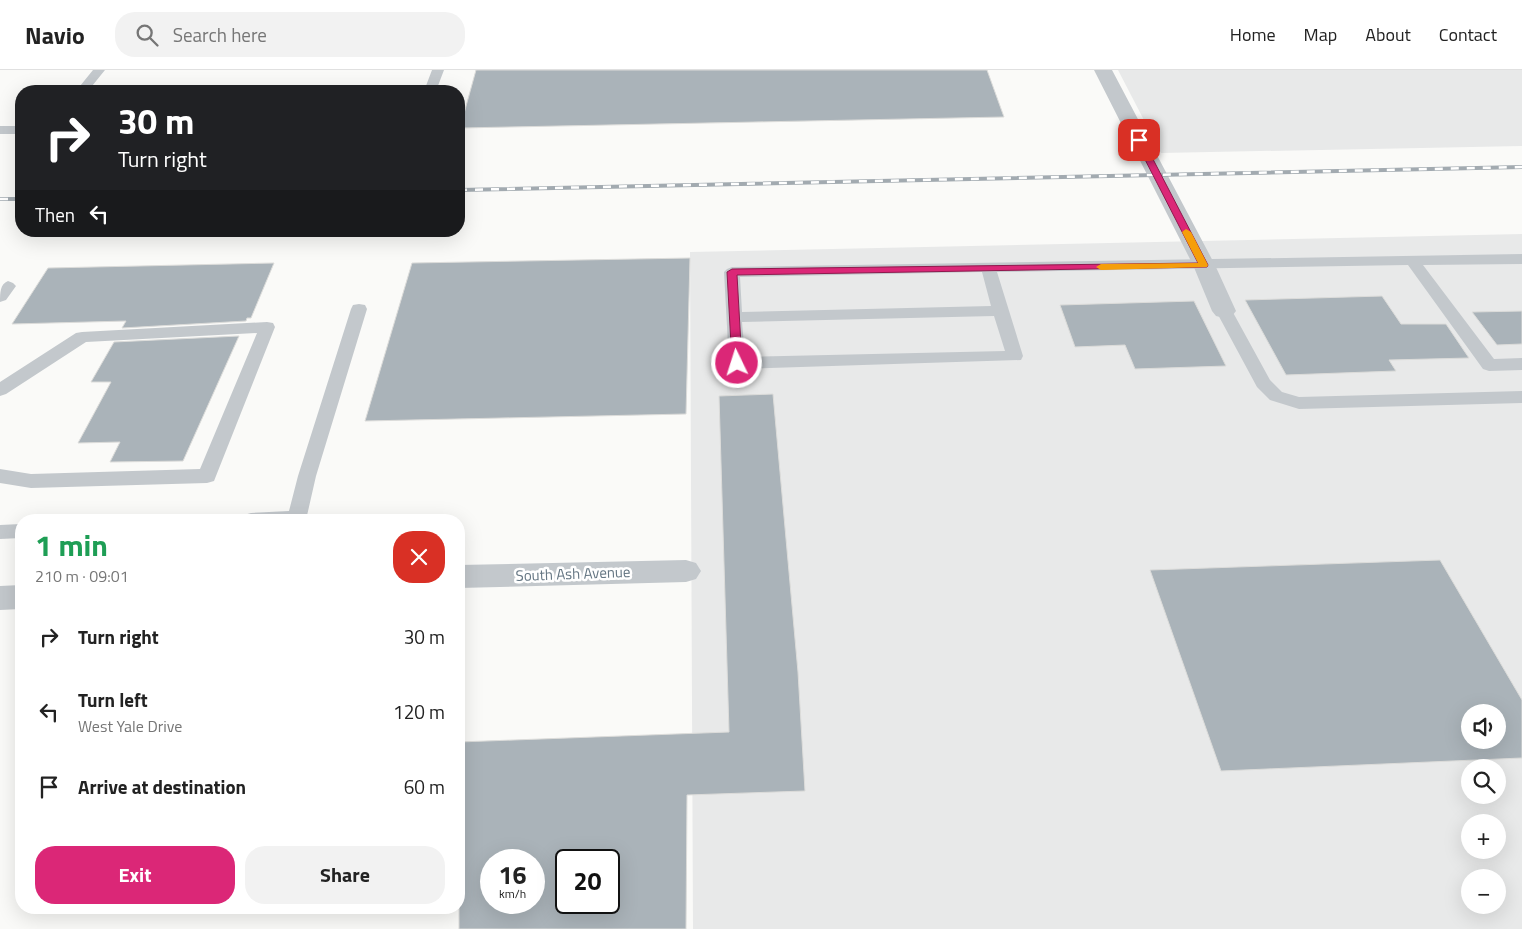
<!DOCTYPE html>
<meta charset="utf-8">
<style>
body{margin:0;font-family:"Titillium Web",sans-serif;background:#f2f2f2;color:#222;height:100vh;display:flex;flex-direction:column;font-size:19px;white-space:nowrap}
*{box-sizing:border-box;margin:0}
p{font-size:16px;color:#767676}
.icon{flex:none;width:28px;height:28px;fill:none;stroke:currentColor;stroke-width:2;stroke-linecap:round;stroke-linejoin:round}
.map{position:relative;flex:1;overflow:hidden}
.panel{position:absolute;left:15px;top:444px;width:450px;height:400px;display:flex;flex-direction:column;background:#fff;border-radius:20px;box-shadow:0 5px 20px #0002}
.panel>*{flex:none}
.banner{position:absolute;left:15px;top:15px;width:450px;height:152px;border-radius:20px;box-shadow:0 5px 20px #0002;background:#202124;color:#fff;overflow:hidden}
.tools{position:absolute;left:1461px;top:634px;display:grid;gap:10px}
.tools a{display:grid;place-items:center;width:45px;height:45px;border-radius:50%;background:#fff;box-shadow:0 5px 20px #0002;font-size:25px}
.speed{position:absolute;left:480px;top:779px;display:flex;gap:10px;font-size:25px;font-weight:700;text-align:center}
.speed>*{display:grid;place-content:center;width:65px;height:65px;border-radius:50%;background:#fff;box-shadow:0 5px 20px #0002;line-height:1}
.speed small{font-size:12px;font-weight:400}
.speed .limit{border:2px solid #111;border-radius:8px;background:#fff;color:#111}
.pin{position:absolute;display:grid;place-items:center;width:42px;height:42px;color:#fff;margin:-21px;border-radius:10px;box-shadow:0 2px 8px #0006}
.me{position:absolute;width:55px;margin:-28px;rotate:356deg;stroke-linejoin:round;filter:drop-shadow(0 0 4px #0008)}
.turn{display:flex;align-items:center;gap:18px;height:105px;padding:0 20px;font-size:22px}
.turn .icon{width:65px;height:65px;stroke-width:2.5}
.turn b{display:block;font-size:35px;line-height:42px}
.then{display:flex;align-items:center;height:48px;padding:0 20px;background:#0003;gap:10px;font-size:19px}
.round{display:grid;place-items:center;flex:none;width:52px;height:52px;border-radius:20px;background:#f2f2f2}
.overview{display:flex;align-items:center;justify-content:space-between;height:85px;padding:0 20px}
h1{font-size:30px;font-weight:700;line-height:38px;color:#1e9e55}
.button{display:flex;gap:10px;margin-top:auto;padding:10px 20px}
.button a{flex:1;height:58px;border-radius:20px;background:#db2777;color:#fff;font-size:20px;font-weight:700;line-height:58px;text-align:center}
.button a+a{background:#f2f2f2;color:#222}
ul{padding:0;list-style:none}
li{display:flex;align-items:center;gap:15px;height:75px;padding:0 20px}
li div{flex:1}
li b{display:block;font-size:19px}
li em{font-style:normal}
header{display:flex;align-items:center;gap:30px;box-sizing:border-box;height:70px;padding:0 25px;background:#fff;border-bottom:1px solid #e0e0e0}
header strong{font-size:24px}
nav{display:flex;gap:28px;margin-inline-start:auto;font-size:18px}
.search{width:350px;height:45px;background:#f2f2f2;display:flex;align-items:center;gap:12px;box-sizing:border-box;padding:0 18px;border-radius:20px;color:#767676;font-size:19px}
.map>svg:first-child{display:block}
</style>
<header>
<strong>Navio</strong>
<div class="search"><svg class="icon" aria-label="search" viewBox="0 0 24 24"><circle cx="10" cy="10" r="6"/><path d="M15 15l6 6"/></svg>Search here</div>
<nav><a>Home</a><a>Map</a><a>About</a><a>Contact</a></nav>
</header>
<div class="map">
<svg width="1522" height="859" viewBox="0 0 1522 859">
<rect width="100%" height="100%" fill="#fafaf8"/>
<path fill="#e8e9e9" fill-rule="evenodd" d="M1118 0H1522V76L1161 83Z
M1522 164V859H693L690 182ZM1470 642H1498V670H1470ZM1470 698H1498V725H1470ZM1470 752H1498V780H1470ZM1470 808H1498V835H1470Z"/>
<path fill="#aab3b9" stroke="#dcdcda" fill-rule="evenodd" d="M476 0H987L1004 47 460 58Z
M690 188 686 344 365 351 412 193Z
M274 193 251 248H247L246 251 122 258 126 251 12 254 48 198Z
M1382 226 1401 254H1446L1469 288 1389 290 1396 301 1286 305 1245 230Z
M1194 231 1226 296 1135 299 1125 275 1075 277 1060 235Z
M1522 241V274L1497 275 1472 242Z
M239 266 183 391 110 392 120 372 78 373 111 312H91L114 272Z
M773 324 798 602 805 721 687 725 686 859H459V672L729 662 719 326ZM491 790H534V832H491ZM566 790H609V832H566Z
M1440 490 1522 630V688L1221 701 1150 500ZM1470 642H1498V670H1470Z"/>
<g fill="none" stroke-linecap="round" stroke-linejoin="round">
<path fill="#c3c8cc" fill-rule="evenodd" d="M93 0H105L88 21H76Z
M432 0H444L436 21H424Z
M0 56H21V64H0Z
M1522 184V194L1423 195 1494 289 1522 288V300L1489 301 1483 299 1408 195 997 202 1023 286 1021 290 737 299 731 297 729 293 724 202 727 199 732 197ZM982 202 991 236 742 242 740 207ZM994 246 1005 281 745 287 742 252Z
M8 211 13 213 16 216 6 230 0 232C0 223 0 214 8 211Z
M359 234 365 235 367 239 316 406 306 450H241L244 445 251 443 289 441 298 406 351 239 353 235Z
M1224 236 1230 237 1270 310 1282 322 1299 327 1522 321V333L1299 339 1270 330 1257 317 1216 241 1218 237Z
M267 252 273 253 275 257 214 411 207 413 31 418 0 413V399L31 404 200 399 257 263 86 272 6 324 0 326V312L76 263 82 262Z
M21 454V468L0 469V455Z"/>
<path fill="#c3c8cc" fill-rule="evenodd" d="M1094 0H1112L1215 195 1236 241 1232 246 1224 248 1216 246 1212 241 1193 195Z
M686 490 696 493 701 501 696 509 686 512 459 518V495Z
M21 515V539L0 540V516Z"/>
<defs>
<path id="rail" d="M459 120 1522 97
M0 129H21"/>
</defs>
<use href="#rail" stroke="#a2aab0" stroke-width="4"/>
<use href="#rail" stroke="#fff" stroke-width="2.5" stroke-dasharray="8" stroke-linecap="butt"/>
</g>
<path fill="#db2777" stroke="#8e194d" d="M1136 68 1143 70 1208 195 1207 197 737 205 742 293 737 296 732 293 727 202 732 199 1198 193 1135 70Z"/>
<path fill="#f59e0b" d="M1186 159 1191 162 1208 195 1207 197 1101 200 1096 197 1101 194 1198 193 1182 162Z"/>
<g text-anchor="middle" stroke-width="5" stroke-linejoin="round" paint-order="stroke">
<g font-size="15" fill="#657683" stroke="#fff">
<text transform="translate(573 504) rotate(-2)" y="5">South Ash Avenue</text>
</g>
</g>
</svg>
<div class="tools">
<a><svg class="icon" aria-label="sound" viewBox="0 0 24 24"><path d="M4 9h4l5-4v14l-5-4H4zM17 9q2 3 0 6"/></svg></a>
<a><svg class="icon" aria-label="search" viewBox="0 0 24 24"><circle cx="10" cy="10" r="6"/><path d="M15 15l6 6"/></svg></a>
<a>+</a>
<a>−</a>
</div>
<div class="speed"><div>16<small>km/h</small></div><div class="limit">20</div></div>
<div class="pin" style="left:1139px;top:70px;background:#d93025"><svg class="icon" aria-label="arrive" viewBox="0 0 24 24"><path d="M6 21V4h12l-3 4 3 4H6"/></svg></div>
<svg class="me" style="left:737px;top:293px" viewBox="-20 -20 40 40"><circle r="17" fill="#db2777" stroke="#fff" stroke-width="3"/><path d="M0-11L8 9 0 5-8 9z" fill="#fff"/></svg>
<div class="banner">
<div class="turn"><svg class="icon" aria-label="right" viewBox="0 0 24 24"><path d="M7 20v-9h11M14 6l5 5-5 5"/></svg><div><b>30 m</b>Turn right</div></div>
<div class="then">Then<svg class="icon" aria-label="left" viewBox="0 0 24 24"><path d="M17 20v-9H6M10 6l-5 5 5 5"/></svg></div>
</div>
<section class="panel">
<div class="overview"><div><h1>1 min</h1><p>210 m · 09:01</p></div><a class="round" style="background:#d93025;color:#fff"><svg class="icon" aria-label="close" viewBox="0 0 24 24"><path d="M6 6l12 12M18 6L6 18"/></svg></a></div>
<ul>
<li><svg class="icon" aria-label="right" viewBox="0 0 24 24"><path d="M7 20v-9h11M14 6l5 5-5 5"/></svg><div><b>Turn right</b></div><em>30 m</em></li>
<li><svg class="icon" aria-label="left" viewBox="0 0 24 24"><path d="M17 20v-9H6M10 6l-5 5 5 5"/></svg><div><b>Turn left</b><p>West Yale Drive</p></div><em>120 m</em></li>
<li><svg class="icon" aria-label="arrive" viewBox="0 0 24 24"><path d="M6 21V4h12l-3 4 3 4H6"/></svg><div><b>Arrive at destination</b></div><em>60 m</em></li>
</ul>
<div class="button"><a>Exit</a><a>Share</a></div>
</section>
</div>
